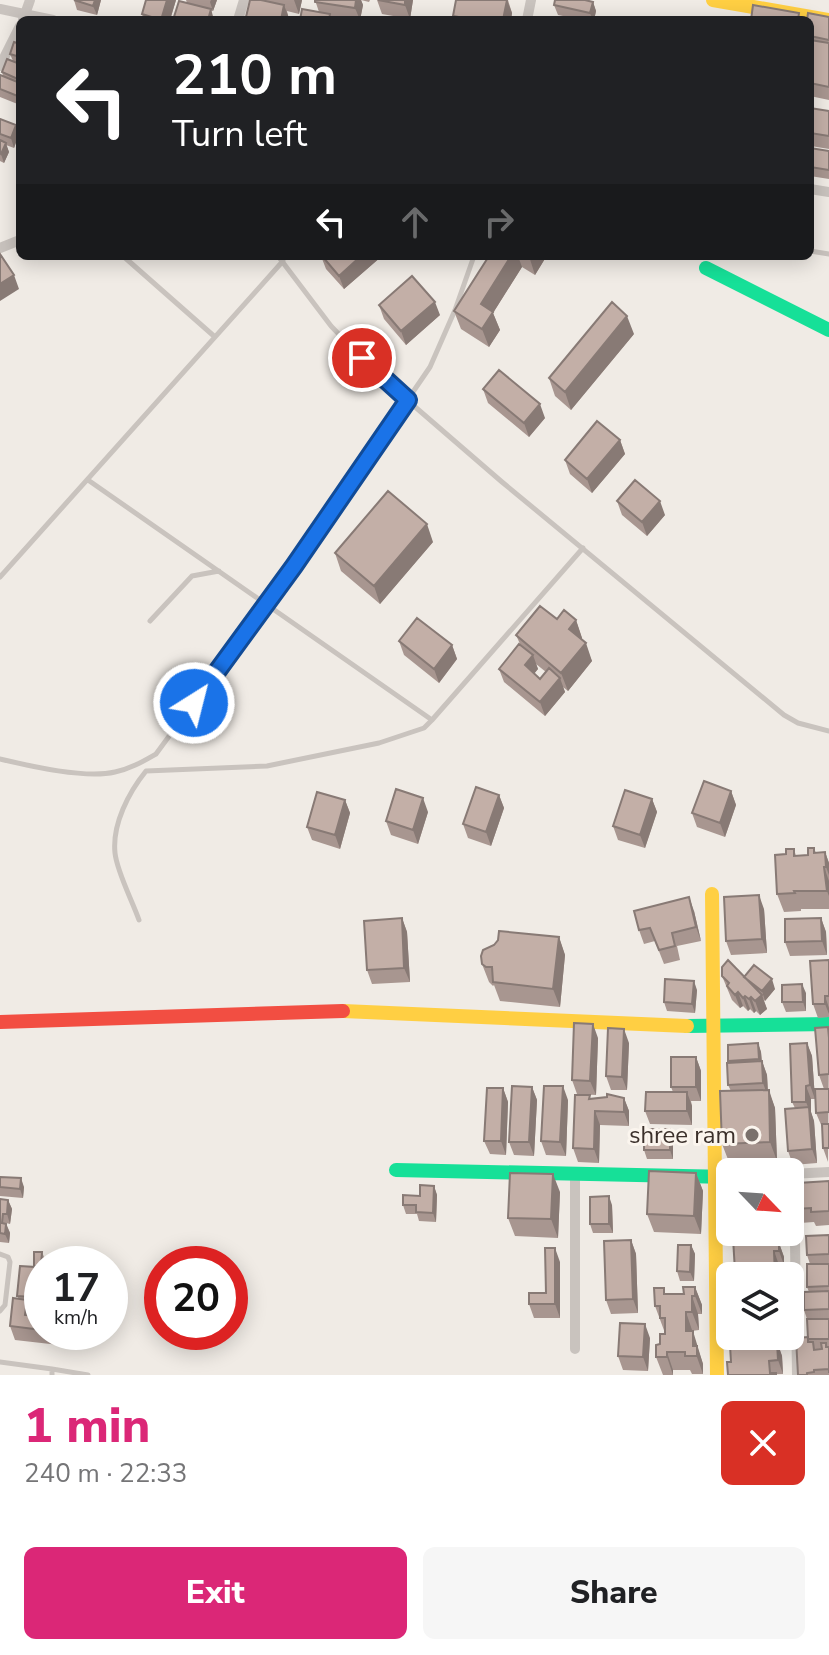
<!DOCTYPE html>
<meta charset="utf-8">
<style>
body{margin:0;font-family:"Nunito Sans",sans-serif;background:#f6f6f6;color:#202124;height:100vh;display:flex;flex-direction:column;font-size:30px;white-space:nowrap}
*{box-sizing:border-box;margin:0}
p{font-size:26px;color:#757577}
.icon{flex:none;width:44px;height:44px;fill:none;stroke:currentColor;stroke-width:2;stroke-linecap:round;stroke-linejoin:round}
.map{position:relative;height:1375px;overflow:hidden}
.side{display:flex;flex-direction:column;background:#fff;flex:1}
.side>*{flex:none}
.hud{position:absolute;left:16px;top:16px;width:798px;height:244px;border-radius:12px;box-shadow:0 4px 20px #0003;background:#202124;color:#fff;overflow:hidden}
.needle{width:52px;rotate:115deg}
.tools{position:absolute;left:716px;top:1158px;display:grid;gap:16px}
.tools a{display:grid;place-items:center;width:88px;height:88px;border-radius:12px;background:#fff;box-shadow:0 4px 20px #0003;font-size:40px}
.speed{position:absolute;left:24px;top:1246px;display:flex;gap:16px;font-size:40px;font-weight:700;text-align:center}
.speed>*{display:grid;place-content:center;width:104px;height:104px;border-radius:50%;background:#fff;box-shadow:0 4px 20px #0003;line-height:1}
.speed small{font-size:20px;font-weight:400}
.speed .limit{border:12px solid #d22;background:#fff;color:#111}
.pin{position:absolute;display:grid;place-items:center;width:68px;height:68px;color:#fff;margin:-34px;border:4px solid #fff;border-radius:50%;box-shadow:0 2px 8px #0007}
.me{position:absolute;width:88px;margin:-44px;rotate:36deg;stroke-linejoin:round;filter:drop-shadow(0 0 6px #0008)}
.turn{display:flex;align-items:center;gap:28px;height:168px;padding:0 24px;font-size:36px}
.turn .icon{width:104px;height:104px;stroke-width:2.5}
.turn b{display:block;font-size:56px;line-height:68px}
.lanes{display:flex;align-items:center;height:76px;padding:0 24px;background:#0003;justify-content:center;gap:40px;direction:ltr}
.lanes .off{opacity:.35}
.round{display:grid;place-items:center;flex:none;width:84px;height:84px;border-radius:12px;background:#f6f6f6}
.summary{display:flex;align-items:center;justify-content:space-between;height:136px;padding:0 24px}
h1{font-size:48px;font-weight:800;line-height:60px;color:#db2777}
.primary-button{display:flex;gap:16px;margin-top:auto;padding:16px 24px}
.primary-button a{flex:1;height:92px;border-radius:12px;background:#db2777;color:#fff;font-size:32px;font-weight:800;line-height:92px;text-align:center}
.primary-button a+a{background:#f6f6f6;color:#202124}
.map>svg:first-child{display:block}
</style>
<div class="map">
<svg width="829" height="1375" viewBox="0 0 829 1375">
<rect width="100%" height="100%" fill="#f0ebe5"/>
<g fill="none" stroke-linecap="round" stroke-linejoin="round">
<path stroke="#c9c3be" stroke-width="5" d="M810 251 829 254
M123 256 215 337
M278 256 331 326 377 374 502 482 784 715 798 723 829 731
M88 480 432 720 583 548
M0 577 283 261
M150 621 192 576 219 571
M0 759C30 766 85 779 115 772 130 769 142 762 156 754L294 566 430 367 455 310 474 256
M139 920C132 900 117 872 115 853 112 824 129 792 146 771L267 766 379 743 424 728 432 720
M0 1254 8 1257 10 1262 5 1305 0 1311
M0 1362 52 1369
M52 1375V1369L88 1375"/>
<path stroke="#c9c3be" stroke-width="10" d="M0 9 53 20
M23 20 30 0
M238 20 244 0
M527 20 531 0
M0 66 20 26
M810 189 829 192
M0 248 20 240
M790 1174 829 1172
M794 1174 797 1375
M575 1349V1174"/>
<path stroke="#16e098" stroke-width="14" d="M706 268 829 330
M687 1026 829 1024
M396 1170 730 1177"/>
<path stroke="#ffcf43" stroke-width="14" d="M713 0 829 20
M712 894 717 1375
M343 1011 687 1026"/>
<path stroke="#f24e42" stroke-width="14" d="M0 1022 343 1011"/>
</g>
<path fill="#a89690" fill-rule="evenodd" d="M74 0H101L97 15 77 10Z
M176 0 170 20H144L142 14Z
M186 0H217L213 11 187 3Z
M250 0H302L299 14 287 11 289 20H247L246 17Z
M315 0H370L369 2 361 0 363 5 360 20 331 17 332 20H300L319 12Z
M377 0H413L410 19 382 14Z
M456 0H508L512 13 511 20H454L453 16Z
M593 2 596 11 594 20H583L558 15 554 5Z
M829 17V100L810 96V20Z
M20 44V105L0 97V75L3 76 2 72 13 61 10 54Z
M810 108 829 111V149L811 146Z
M0 119 19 134 14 148 6 145 9 152 4 163 0 161Z
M810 148 829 151V179L810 176Z
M321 256H382L344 289 326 269Z
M489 256H545L546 257 535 275 522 267 493 313 500 330 489 347 461 329 454 311Z
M379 305 440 315 406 345 384 319Z
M634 334 571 410 555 396 549 378Z
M483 389 545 418 529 437 488 403Z
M620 440 625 454 592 493 570 474 565 460Z
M617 501 665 515 647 536 622 515Z
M433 542 380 604 341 571 335 553Z
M557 619 576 620 582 638 581 640 592 661 568 691 563 687 565 692 545 716 504 682 499 669 520 644 516 635ZM536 664 546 672 540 679 534 673 538 669Z
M399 641 452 645 457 659 439 683 404 655Z
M731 791 736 805 725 837 697 827 692 813Z
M499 795 504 808 491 846 468 838 463 824Z
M652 799 657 812 645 848 618 840 613 826Z
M345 800 350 813 340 849 312 840 307 827Z
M428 812 418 844 391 835 386 821Z
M814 848 816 853 825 852 829 863V909H801V911L784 912 777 894 786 854 794 849 796 856 808 855Z
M764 909 767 953 731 955 726 941Z
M694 911 701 941 677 946 680 960 664 964 655 941 644 944 639 930Z
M402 918 407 932 410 982 372 984 367 970Z
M821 918 826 932 827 955 790 956 785 942Z
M559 937 565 955 560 1007 500 1001 494 985 493 986 489 982 482 964Z
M829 960V1017L818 1018 813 1004Z
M722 976 745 978 775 989 765 1001 763 999 767 1009 760 1015 756 1011 754 1013 750 1009 748 1011 743 1006 740 1008 732 1000Z
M697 990 695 1013 667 1011 664 1002Z
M806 993V1011L786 1012 782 1002Z
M828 1027 829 1031 828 1162 823 1148 822 1127 816 1113 824 1089 819 1075Z
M598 1038 596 1095 577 1094 572 1080Z
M629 1043 627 1090H611L606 1076Z
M758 1043 761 1052 762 1061 767 1075 768 1090 775 1108 777 1161 729 1162 722 1144 731 1091 728 1085V1061Z
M807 1043 812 1056 815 1099H811V1112L814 1121 817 1163 793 1165 788 1151 795 1108 792 1102Z
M696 1057 701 1071V1101H691L692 1106V1125L650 1124 645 1111 673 1092 671 1087Z
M532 1087 537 1100 534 1156 514 1155 509 1142Z
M503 1088 508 1102 506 1155 490 1154 484 1141Z
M624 1098 629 1111V1126L600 1125 599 1163 578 1162 573 1148 591 1099Z
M568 1100 566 1156 546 1155 541 1141Z
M670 1129 673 1138V1159H647L644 1150Z
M696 1173 703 1191 701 1234 654 1232 647 1214Z
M0 1177 24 1187 23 1198 0 1196Z
M829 1181V1225L816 1226 814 1222 800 1223 795 1209 799 1199Z
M434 1186 437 1195 436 1222 419 1221 417 1214H406L403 1205 420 1196Z
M560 1192 558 1238 515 1236 508 1218Z
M0 1199 8 1200 12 1209 10 1224 6 1223 10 1233 9 1243 0 1242Z
M612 1205 613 1233H593L590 1224Z
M735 1232H777L735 1234Z
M829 1235V1263L810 1264 807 1255Z
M746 1237 747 1242 756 1245 779 1243 784 1257V1265H779V1276H781H737L735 1271Z
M631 1240 636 1254 638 1313 611 1314 606 1300Z
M691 1245 695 1254 694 1281H680L677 1271Z
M42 1252 44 1257 42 1271 36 1270 38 1276 35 1306H29L32 1316 42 1315V1332H85L83 1349 62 1347 59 1340V1345L15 1340 10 1326 19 1299 17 1296Z
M560 1262V1318H534L529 1304 546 1293Z
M829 1264V1375H798L808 1337 807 1319 804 1310 809 1292 807 1287Z
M695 1287 702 1305V1314H698L699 1330 692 1331 703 1364V1374H692L690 1370H673V1375H663L656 1357 665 1333 655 1306 666 1294H684Z
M735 1336H785L784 1350H780L782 1356 783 1374 728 1375 731 1362 738 1345Z
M650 1338 648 1371 623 1370 618 1356Z"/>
<path fill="#887a75" d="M95 0H101L97 15 93 6Z
M167 0H176L170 20H161Z
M211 0H217L213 11 210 2Z
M294 0H302L299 14Z
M356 0H361L363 5 360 20 355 8Z
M405 0H413L410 19 405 5Z
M507 0 512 13 511 20H503Z
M593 2 596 11 594 20H593L590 13Z
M284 5 289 18V20H281Z
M211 9 214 20H208Z
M16 125 19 134 14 148 11 138Z
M6 143 9 152 4 163 1 154Z
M361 256H382L344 289 339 276Z
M511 256H518L522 267 493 313 500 330 489 347 482 329 481 304Z
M529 256H545L546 257 535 275Z
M14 275 19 289 0 301V284Z
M435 302 440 315 406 345 401 331Z
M627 316 634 334 571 410 565 392Z
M540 404 545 418 529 437 524 423Z
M620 440 625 454 592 493 587 479Z
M660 501 665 515 647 536 642 522Z
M427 524 433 542 380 604 374 586Z
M576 620 582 638 575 647 569 629Z
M586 643 592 661 568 691 561 673Z
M452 645 457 659 439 683 434 669Z
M533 655 538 669 530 679 525 665Z
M560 678 565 692 545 716 540 702Z
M731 791 736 805 725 837 720 823Z
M499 795 504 808 491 846 486 832Z
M423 798 428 812 418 844 413 830Z
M652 799 657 812 645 848 640 835Z
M345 800 350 813 340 849 335 835Z
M825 852 829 863V875L826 867Z
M824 867 829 881V896L827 891Z
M759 895 764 909 767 953 762 939Z
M689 897 694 911 701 941 696 927Z
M402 918 407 932 410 982 404 968Z
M821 918 826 932 827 955 822 941Z
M559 937 565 955 560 1007 553 989Z
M772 979 775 989 765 1001 762 991Z
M694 981 697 990 695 1013 692 1004Z
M802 984 806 993V1011L803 1002Z
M738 992 743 1006 740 1008 735 995Z
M762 995 767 1009 760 1015 755 1001Z
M745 996 750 1009 748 1011 743 998Z
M825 996 829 1008V1014L825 1004Z
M751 997 756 1011 754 1013 749 999Z
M593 1024 598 1038 596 1095 590 1081Z
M624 1029 629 1043 627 1090 622 1077Z
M758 1043 761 1052 762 1068 759 1059Z
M807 1043 812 1056 815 1099 810 1085Z
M696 1057 701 1071V1101L696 1087Z
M762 1061 767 1075 768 1097 763 1083Z
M563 1086 568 1100 566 1156 560 1142Z
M806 1086 811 1099V1112L814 1121 817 1163 812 1149 810 1112 806 1102Z
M532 1087 537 1100 534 1156 529 1142Z
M503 1088 508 1102 506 1155 501 1141Z
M769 1090 775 1108 777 1161 770 1142Z
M687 1092 692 1106V1125L687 1111Z
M624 1098 629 1111V1126L624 1112Z
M595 1111 600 1125 599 1163 594 1149Z
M670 1129 673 1138V1159L670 1150Z
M696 1173 703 1191 701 1234 694 1216Z
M553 1174 560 1192 558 1238 551 1219Z
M21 1178 24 1187 23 1198 20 1189Z
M434 1186 437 1195 436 1222 433 1213Z
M609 1196 612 1205 613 1233 609 1224Z
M8 1200 12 1209 10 1224 7 1214Z
M6 1224 10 1233 9 1243 5 1234Z
M631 1240 636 1254 638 1313 633 1299Z
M779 1243 784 1257V1265L779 1251Z
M691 1245 695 1254 694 1281 690 1272Z
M555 1248 560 1262V1318L555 1304Z
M774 1251 779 1265V1276H775Z
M35 1267 38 1276 35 1306 32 1297Z
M695 1287 702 1305V1314L695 1296Z
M692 1296 698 1314 699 1330 692 1312Z
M27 1300 32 1314 30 1329 25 1315Z
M686 1312 692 1330 693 1349 686 1331Z
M645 1324 650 1338 648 1371 643 1357Z
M693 1331 703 1364V1374L693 1346Z
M54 1332H60L58 1338 59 1345Z
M81 1332H85L83 1349 80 1340Z
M779 1336H785L784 1350Z
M777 1342 782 1356 783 1374 778 1360Z
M667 1352 673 1370V1375L667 1357Z"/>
<path fill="#c3afa7" stroke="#887a75" stroke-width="2" d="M74 0H95L93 6Z
M146 0H167L161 20 142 14Z
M250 0H261L284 5 281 20H262L246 17Z
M315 0H356L355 8 315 2Z
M378 0H405V5Z
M456 0H507L503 20H476L453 16Z
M555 0H585L593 2 590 13 554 5Z
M179 1 211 9 208 20H173Z
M753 5 799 13 798 20H751Z
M302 9 330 14 329 20H300Z
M808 13 829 17V40L810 36V20H807Z
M810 40 829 43V87L810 83Z
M14 42 20 44V57L10 54Z
M7 59 20 64V80L2 72Z
M0 75 20 83V97L0 89Z
M810 108 829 111V136L810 133Z
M0 119 16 125 11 138 0 134Z
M0 140 6 143 1 154 0 153Z
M810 148 829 151V170L810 167Z
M0 254 14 275 0 284Z
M322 256H361L339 276Z
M489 256H511L481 304 493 312 482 329 454 311Z
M412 276 435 302 401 331 379 305Z
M612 302 627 316 565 392 549 378Z
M499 370 540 404 524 423 483 389Z
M597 421 620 440 587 479 565 460Z
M635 480 660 501 642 522 617 501Z
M388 491 427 524 374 586 335 553Z
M540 606 557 619 564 610 576 620 569 629 586 643 561 673 516 635Z
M417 618 452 645 434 669 399 641Z
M519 644 533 655 525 665 540 679 549 668 560 678 540 702 499 669Z
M704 781 731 791 720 823 692 813Z
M476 787 499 795 486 832 463 824Z
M396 789 423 798 413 830 386 821Z
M625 790 652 799 640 835 613 826Z
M317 792 345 800 335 835 307 827Z
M808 848H814V853L825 852 826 867H824L827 891H794L795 893 777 894 775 855 786 854V849H794V856L808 855Z
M759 895 762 939 726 941 724 897Z
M689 897 696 927 672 933 675 946 659 950 650 928 639 930 634 911Z
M402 918 404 968 367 970 364 921Z
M821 918 822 941 785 942V919Z
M499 931 559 937 553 989 493 982 492 967H486L482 964 481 956 483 950 494 945 498 940Z
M728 960 762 995 755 1001 751 997 749 999 745 996 743 998 738 992 735 995 727 986 729 983 722 976V967Z
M829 960V996H825V1004H813L810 961Z
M754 965 772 979 762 991 744 977Z
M665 979 694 981 692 1004 664 1002Z
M802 984 803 1002H782V985Z
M574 1023 593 1024 590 1081 572 1080Z
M828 1027 829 1038V1074L819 1075 815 1028Z
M608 1028 624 1029 622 1077 606 1076Z
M758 1043 759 1059 728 1061V1045Z
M807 1043 810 1085 806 1086V1102H792L790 1044Z
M671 1057H696V1087H671Z
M762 1061 763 1083 728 1085 727 1063Z
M512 1086 532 1087 529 1142H509Z
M544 1086H563L560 1142 541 1141Z
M487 1088H503L501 1141H484Z
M815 1089H829V1112L816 1113Z
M769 1090 770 1142 722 1144 720 1091Z
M646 1092H687V1111H645Z
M607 1094 624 1098V1112L595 1111 594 1149 573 1148 575 1095H590L589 1099 607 1097Z
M809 1107 812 1149 788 1151 785 1109Z
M822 1124H829V1148H823Z
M644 1129H670V1150H644Z
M649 1171 696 1173 694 1216 647 1214Z
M510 1173 553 1174 551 1219 508 1218Z
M727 1175H730V1216H729Z
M0 1177 21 1178 20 1189 0 1187Z
M829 1181V1211L811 1212V1208L795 1209 794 1199H799L798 1183Z
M420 1185 434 1186 433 1213 416 1212V1205H403V1195L420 1196Z
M609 1196V1224H590V1197Z
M0 1199 8 1200 7 1214H3L2 1223 6 1224 5 1234 0 1233Z
M829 1235V1254L807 1255 806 1236Z
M746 1237V1242L755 1241V1245L779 1243V1251H774L775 1276H781H742V1271H735L733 1238Z
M631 1240 633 1299 606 1300 604 1241Z
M678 1245H691L690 1272 677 1271Z
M545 1248H555V1304H529V1293H546Z
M34 1252H42L41 1266H34Z
M807 1264H829V1286L807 1287Z
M20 1266 35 1267 32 1297 17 1296Z
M683 1287H695V1296H692V1312H686V1331H693V1346H697V1356H685V1352H667V1357H656V1345L660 1344V1334H665V1318H660V1306H655L654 1288H664V1294H684Z
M829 1291V1309L804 1310V1292Z
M13 1298 27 1300 25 1315 42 1317V1330L10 1326Z
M33 1314 42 1315V1317L33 1316Z
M807 1319H829V1339H808Z
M620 1323 645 1324 643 1357 618 1356Z
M59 1332H81L80 1340 58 1338Z
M808 1337V1342H813L814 1350 822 1349 821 1343H826V1347H829V1373V1369L814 1370V1372L807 1373V1375H798L796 1338Z
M777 1342 778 1360 769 1361 770 1373H776V1375H728L727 1362H731L730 1345Z"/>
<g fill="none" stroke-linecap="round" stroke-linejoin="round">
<defs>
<path id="route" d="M194 703 294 566 408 400 362 358"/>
</defs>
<use href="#route" stroke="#114b97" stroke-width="20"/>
<use href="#route" stroke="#1a73e8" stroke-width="14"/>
</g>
<circle fill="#7a716c" stroke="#fbf5ee" stroke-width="3" cx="752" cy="1135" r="8"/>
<g text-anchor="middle" stroke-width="6" stroke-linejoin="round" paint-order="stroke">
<g font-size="24" fill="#3b302b" stroke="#fbf5ee" text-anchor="end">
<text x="736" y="1143">shree ram</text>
</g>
</g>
</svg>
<div class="tools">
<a><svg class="needle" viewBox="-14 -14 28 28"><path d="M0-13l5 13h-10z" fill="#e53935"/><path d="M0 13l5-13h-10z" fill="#757577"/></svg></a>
<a><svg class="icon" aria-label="layers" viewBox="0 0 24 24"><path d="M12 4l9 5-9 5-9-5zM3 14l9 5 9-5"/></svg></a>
</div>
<div class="speed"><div>17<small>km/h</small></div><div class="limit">20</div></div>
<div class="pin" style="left:362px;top:358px;background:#d93025"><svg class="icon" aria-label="arrive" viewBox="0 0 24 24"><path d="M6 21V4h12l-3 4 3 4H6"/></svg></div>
<svg class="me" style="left:194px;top:703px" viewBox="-20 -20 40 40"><circle r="17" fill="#1a73e8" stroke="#fff" stroke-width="3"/><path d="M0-11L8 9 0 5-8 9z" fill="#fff"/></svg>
<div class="hud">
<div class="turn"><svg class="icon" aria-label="left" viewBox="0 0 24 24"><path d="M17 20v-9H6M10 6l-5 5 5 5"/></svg><div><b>210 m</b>Turn left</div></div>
<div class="lanes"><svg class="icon" aria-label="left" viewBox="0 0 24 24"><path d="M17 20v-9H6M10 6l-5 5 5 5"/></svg><svg class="icon off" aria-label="ahead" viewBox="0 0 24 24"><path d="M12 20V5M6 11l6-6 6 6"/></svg><svg class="icon off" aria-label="right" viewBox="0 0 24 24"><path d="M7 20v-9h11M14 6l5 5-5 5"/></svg></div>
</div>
</div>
<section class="side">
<div class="summary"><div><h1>1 min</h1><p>240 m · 22:33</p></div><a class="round" style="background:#d93025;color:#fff"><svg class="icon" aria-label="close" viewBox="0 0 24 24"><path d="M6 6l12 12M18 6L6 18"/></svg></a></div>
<div class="primary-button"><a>Exit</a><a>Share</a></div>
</section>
